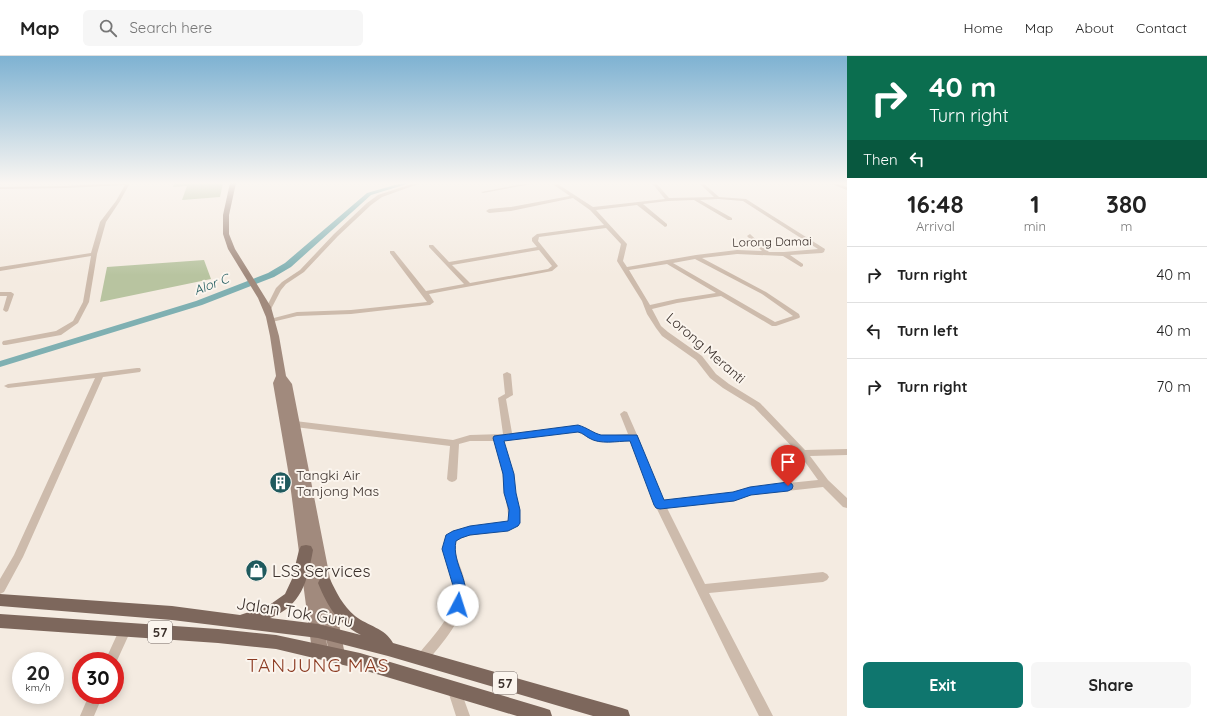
<!DOCTYPE html>
<style>
body{margin:0;font-family:Quicksand,sans-serif;background:#f6f6f6;color:#222;height:100vh;display:flex;flex-direction:column;font-size:15px;white-space:nowrap}
*{box-sizing:border-box;margin:0}
p{font-size:13px;color:#767676}
.icon{flex:none;width:22px;height:22px;fill:none;stroke:currentColor;stroke-width:2;stroke-linecap:round;stroke-linejoin:round}
.map{position:relative;flex:1;overflow:hidden}
.details{display:flex;flex-direction:column;background:#fff;width:360px}
.details>*{flex:none}
.guide{background:#0b6e4f;color:#fff;overflow:hidden}
.speed{position:absolute;left:12px;top:596px;display:flex;gap:8px;font-size:20px;font-weight:700;text-align:center}
.speed>*{display:grid;place-content:center;width:52px;height:52px;border-radius:50%;background:#fff;box-shadow:0 2px 10px #0003;line-height:1}
.speed small{font-size:10px;font-weight:400}
.speed .limit{border:6px solid #d22;background:#fff;color:#111}
.pin{position:absolute;display:grid;place-items:center;width:34px;height:34px;color:#fff;margin:-41px -17px;border-radius:50% 50% 50% 0;rotate:-45deg;box-shadow:0 0 4px #0007}
.pin .icon{rotate:45deg}
.me{position:absolute;width:44px;margin:-22px;rotate:5deg;stroke-linejoin:round;filter:drop-shadow(0 0 3px #0008)}
.turn{display:flex;align-items:center;gap:14px;height:84px;padding:0 16px;font-size:18px}
.turn .icon{width:52px;height:52px;stroke-width:2.5}
.turn b{display:block;font-size:28px;line-height:34px}
.then{display:flex;align-items:center;height:38px;padding:0 16px;background:#0003;gap:8px;font-size:15px}
.eta{display:flex;justify-content:space-evenly;align-items:center;height:68px;text-align:center}
.eta b{font-size:24px;font-weight:700;line-height:28px}
.action{display:flex;gap:8px;margin-top:auto;padding:8px 16px}
.action a{flex:1;height:46px;border-radius:6px;background:#0f766e;color:#fff;font-size:16px;font-weight:700;line-height:46px;text-align:center}
.action a+a{background:#f6f6f6;color:#222}
ul{padding:0;list-style:none}
li{display:flex;align-items:center;gap:12px;height:56px;padding:0 16px;border-top:1px solid #e0e0e0}
li div{flex:1}
li b{display:block;font-size:15px}
li em{font-style:normal}
header{display:flex;align-items:center;gap:24px;box-sizing:border-box;height:56px;padding:0 20px;background:#fff;border-bottom:1px solid #e0e0e0}
header strong{font-size:19px}
nav{display:flex;gap:22px;margin-inline-start:auto;font-size:14px}
.search{width:280px;height:36px;background:#f6f6f6;display:flex;align-items:center;gap:10px;box-sizing:border-box;padding:0 14px;border-radius:6px;color:#767676;font-size:15px}
main{display:flex;flex:1;min-height:0}
.map>svg:first-child{display:block}
</style>
<header>
<strong>Map</strong>
<div class="search"><svg class="icon" aria-label="search" viewBox="0 0 24 24"><circle cx="10" cy="10" r="6"/><path d="M15 15l6 6"/></svg>Search here</div>
<nav><a>Home</a><a>Map</a><a>About</a><a>Contact</a></nav>
</header>
<main>
<div class="map">
<svg width="847" height="660" viewBox="0 0 847 660">
<rect width="100%" height="100%" fill="#f4ebe1"/>
<path fill="#b8c4a0" d="M174 127H223L220 141 182 144 187 130 173 131Z
M204 204 211 223 100 246 107 211Z"/>
<g fill="none" stroke-linecap="round" stroke-linejoin="round">
<path fill="#7fb0b2" fill-rule="evenodd" d="M402 127H410L371 139 291 211 274 221 202 249 0 311V305L196 245 268 217 285 207 367 137Z"/>
</g>
<path fill="#c8694b" d="M286 422 287 430 276 432 274 424Z"/>
<g fill="none" stroke-linecap="round" stroke-linejoin="round">
<path fill="#cdbbac" fill-rule="evenodd" d="M110 127H130L120 145 106 166 97 198 89 246 78 267 61 279 6 289H3L2 287 3 285 56 275 73 265 83 246 91 200 0 215V211L91 197 100 166 116 145 125 129 66 132 0 133V131L66 130Z
M415 127H421L382 141 371 149 338 180 304 216 286 228 281 234 270 255H266L265 254 276 232 282 226 300 214 334 178 367 147 378 139Z
M528 127H537L483 137 481 136Z
M551 127H556L593 151 665 143 652 127H656L669 142 714 141 699 127H703L719 141 746 143 825 193 824 196 822 197 790 199 803 208V210L801 211 783 200 737 198 702 202 766 236 799 258 800 261 799 262 776 270H772L721 240 677 247 652 253 661 270 668 276 702 300 716 318 729 328 760 347 805 394 847 393V399L810 400 828 424 847 442V452L843 451 823 431 751 439 734 445 667 452 705 528 823 516 827 518 829 521 827 524 823 526 709 537 773 660H759L730 603 655 449 630 384 601 386 577 376 503 384 512 415 518 454 519 467 518 470 508 474 467 480 456 485C453 501 463 512 465 527 471 556 443 586 426 607L422 609 418 607 416 603 418 599C432 581 454 560 455 536 456 517 438 499 447 480 459 473 471 471 484 469 492 469 501 469 509 465L502 415 495 385H470L459 388 457 423 455 425 452 426 449 425 447 423 450 390 295 371 291 368 295 365 453 384 470 379 503 378 498 342 505 338 503 318 507 316 511 318 513 339 506 343 512 377 578 370 602 380 628 378 620 358 624 355 627 356 638 381 663 445 733 437 750 431 818 424 800 399 754 351 723 332 710 322 696 304 662 280 656 272 647 258 642 245 617 205 621 188 606 172 539 181 538 185 558 210 552 215 429 238 434 246 430 249 351 258 297 260 272 266 269 264 270 263 297 256 351 254 427 246 390 197V195H394L426 235 464 228 429 191V189H433L449 206 537 191 532 185V182L537 178 604 169 590 154 573 142 511 155 489 157 486 155 489 153 511 151 570 140ZM718 143 743 145 818 193 784 196H769L750 178 747 180 762 195 737 194 696 199 627 211 623 205 627 188 596 154 637 149 665 171 667 170V168L643 148 668 145 694 144 728 164H732V162L700 144ZM539 194 552 210 548 213 470 227 452 209ZM695 203 762 238 793 260 775 266 673 207ZM667 208 716 237 677 243 650 249 629 214Z
M829 127H835L847 131V134Z
M0 236H11L14 238 8 255 6 256 3 254 7 240H0Z
M137 312H140L141 314 140 316 103 321 23 501 4 536 0 538V523L14 499 95 322 8 332 4 330 8 328Z
M125 568 129 570 131 574 115 609V605H105L121 570Z
M453 626 458 627 470 660H456L447 632 448 627Z
M89 639H103L94 660H80Z"/>
<path fill="#a18a7d" fill-rule="evenodd" d="M230 127H236L229 159V178L235 193 271 251 279 280 286 320 292 328 345 599 342 604 337 606 332 604 329 599 322 555 328 595 325 600 320 602 315 600 312 595 289 420 273 327 276 320 270 280 266 261 258 242 228 193 223 178V159Z"/>
<path fill="#7d675c" fill-rule="evenodd" d="M306 489 311 490 313 494C307 526 302 549 270 562L318 568 361 579C337 567 328 551 318 527L320 523 325 521 330 523C336 536 343 550 355 560 368 570 385 572 393 587L622 652 628 654 630 660H593L388 600 318 582 172 564 0 550V538L172 550 240 559 268 550 285 538 292 523 299 494 301 490Z
M0 558 218 573 276 579 360 597 544 652 550 654 552 660H517L360 613 276 593 218 587 0 572Z"/>
</g>
<linearGradient id="sky" x2="0" y2="1"><stop stop-color="#7eb2d2"/><stop offset="0.58" stop-color="#faf6f2"/><stop offset="1" stop-color="#faf6f2" stop-opacity="0"/></linearGradient>
<rect width="847" height="219" fill="url(#sky)"/>
<path fill="#1a73e8" stroke="#114b97" d="M578 369C588 372 593 377 601 379H637L664 444 733 436 750 431 788 426 792 428 793 430 792 433 788 435 751 439 734 445 660 453 656 452 654 449 630 385C617 385 600 389 589 382 585 380 583 377 578 376L504 385 514 418 516 437 520 454V467L518 470 508 475 470 479 461 482 456 485C451 509 474 527 463 553L458 554 453 553 451 549 454 533 442 493 446 479 453 475 470 470 508 465 509 454 504 437 503 418 493 382 494 380Z"/>
<defs>
<symbol id="building-disc" viewBox="-11 -11 22 22"><circle r="9.5" fill="#1f5a5e" stroke="#fbf5ee"/><path d="M-4-6H4V6H1V3H-1V6H-4ZM-2.5-4.3h1.7v1.8h-1.7ZM.8-4.3h1.7v1.8H.8ZM-2.5-1h1.7V.8h-1.7ZM.8-1h1.7V.8H.8Z" fill="#fff"/></symbol>
<symbol id="shop-disc" viewBox="-11 -11 22 22"><circle r="9.5" fill="#1f5a5e" stroke="#fbf5ee"/><path d="M-5-2.5h2.3a2.7 3.5 0 0 1 5.4 0H5L5.5 6h-11ZM-1.5-2.5h3a1.5 2.3 0 0 0-3 0Z" fill="#fff"/></symbol>
</defs>
<g fill-rule="evenodd">
<use href="#building-disc" x="268" y="414" width="25" height="25"/>
<use href="#shop-disc" x="244" y="502" width="25" height="25"/>
</g>
<g text-anchor="middle" stroke-width="4" stroke-linejoin="round" paint-order="stroke">
<g font-size="12" fill="#3b302b" stroke="#fbf5ee">
<text transform="translate(772 186) rotate(-1)" y="4">Lorong Damai</text>
</g>
<g font-size="13" font-style="italic" fill="#1f5a5e" stroke="#fbf5ee">
<text transform="translate(211 228) rotate(-21)" y="5">Alor C</text>
</g>
<g fill="#fbf5ee" stroke="#756b66" stroke-width="1">
<rect x="148" y="565" width="24" height="22" rx="3"/>
<rect x="493" y="616" width="24" height="22" rx="3"/>
</g>
<g font-size="13" font-weight="bold" fill="#3b302b">
<text x="160" y="581">57</text>
<text x="505" y="632">57</text>
</g>
<g font-size="14" fill="#3b302b" stroke="#fbf5ee">
<text transform="translate(706 292) rotate(41)" y="5">Lorong Meranti</text>
</g>
<g font-size="14" fill="#3b302b" stroke="#fbf5ee" text-anchor="start">
<text x="296" y="424">Tangki Air<tspan x="296" dy="16">Tanjong Mas</tspan></text>
</g>
<g font-size="17" fill="#3b302b" stroke="#fbf5ee" text-anchor="start">
<text x="272" y="521">LSS Services</text>
</g>
<g font-size="17" fill="#3b302b" stroke="#fbf5ee">
<text transform="translate(295 556) rotate(9)" y="6">Jalan Tok Guru</text>
</g>
<g font-size="19" letter-spacing="1" fill="#8c3b22" stroke="#fbf5ee">
<text x="318" y="616">TANJUNG MAS</text>
</g>
</g>
</svg>
<div class="speed"><div>20<small>km/h</small></div><div class="limit">30</div></div>
<div class="pin" style="left:788px;top:430px;background:#d93025"><svg class="icon" aria-label="arrive" viewBox="0 0 24 24"><path d="M6 21V4h12l-3 4 3 4H6"/></svg></div>
<svg class="me" style="left:458px;top:549px" viewBox="-20 -20 40 40"><circle r="19" fill="#fff"/><path d="M0-13L10 11 0 6-10 11z" fill="#1a73e8"/></svg>
</div>
<section class="details">
<div class="guide">
<div class="turn"><svg class="icon" aria-label="right" viewBox="0 0 24 24"><path d="M7 20v-9h11M14 6l5 5-5 5"/></svg><div><b>40 m</b>Turn right</div></div>
<div class="then">Then<svg class="icon" aria-label="left" viewBox="0 0 24 24"><path d="M17 20v-9H6M10 6l-5 5 5 5"/></svg></div>
</div>
<div class="eta">
<div><b>16:48</b><p>Arrival</p></div>
<div><b>1</b><p>min</p></div>
<div><b>380</b><p>m</p></div>
</div>
<ul>
<li><svg class="icon" aria-label="right" viewBox="0 0 24 24"><path d="M7 20v-9h11M14 6l5 5-5 5"/></svg><div><b>Turn right</b></div><em>40 m</em></li>
<li><svg class="icon" aria-label="left" viewBox="0 0 24 24"><path d="M17 20v-9H6M10 6l-5 5 5 5"/></svg><div><b>Turn left</b></div><em>40 m</em></li>
<li><svg class="icon" aria-label="right" viewBox="0 0 24 24"><path d="M7 20v-9h11M14 6l5 5-5 5"/></svg><div><b>Turn right</b></div><em>70 m</em></li>
</ul>
<div class="action"><a>Exit</a><a>Share</a></div>
</section>
</main>
